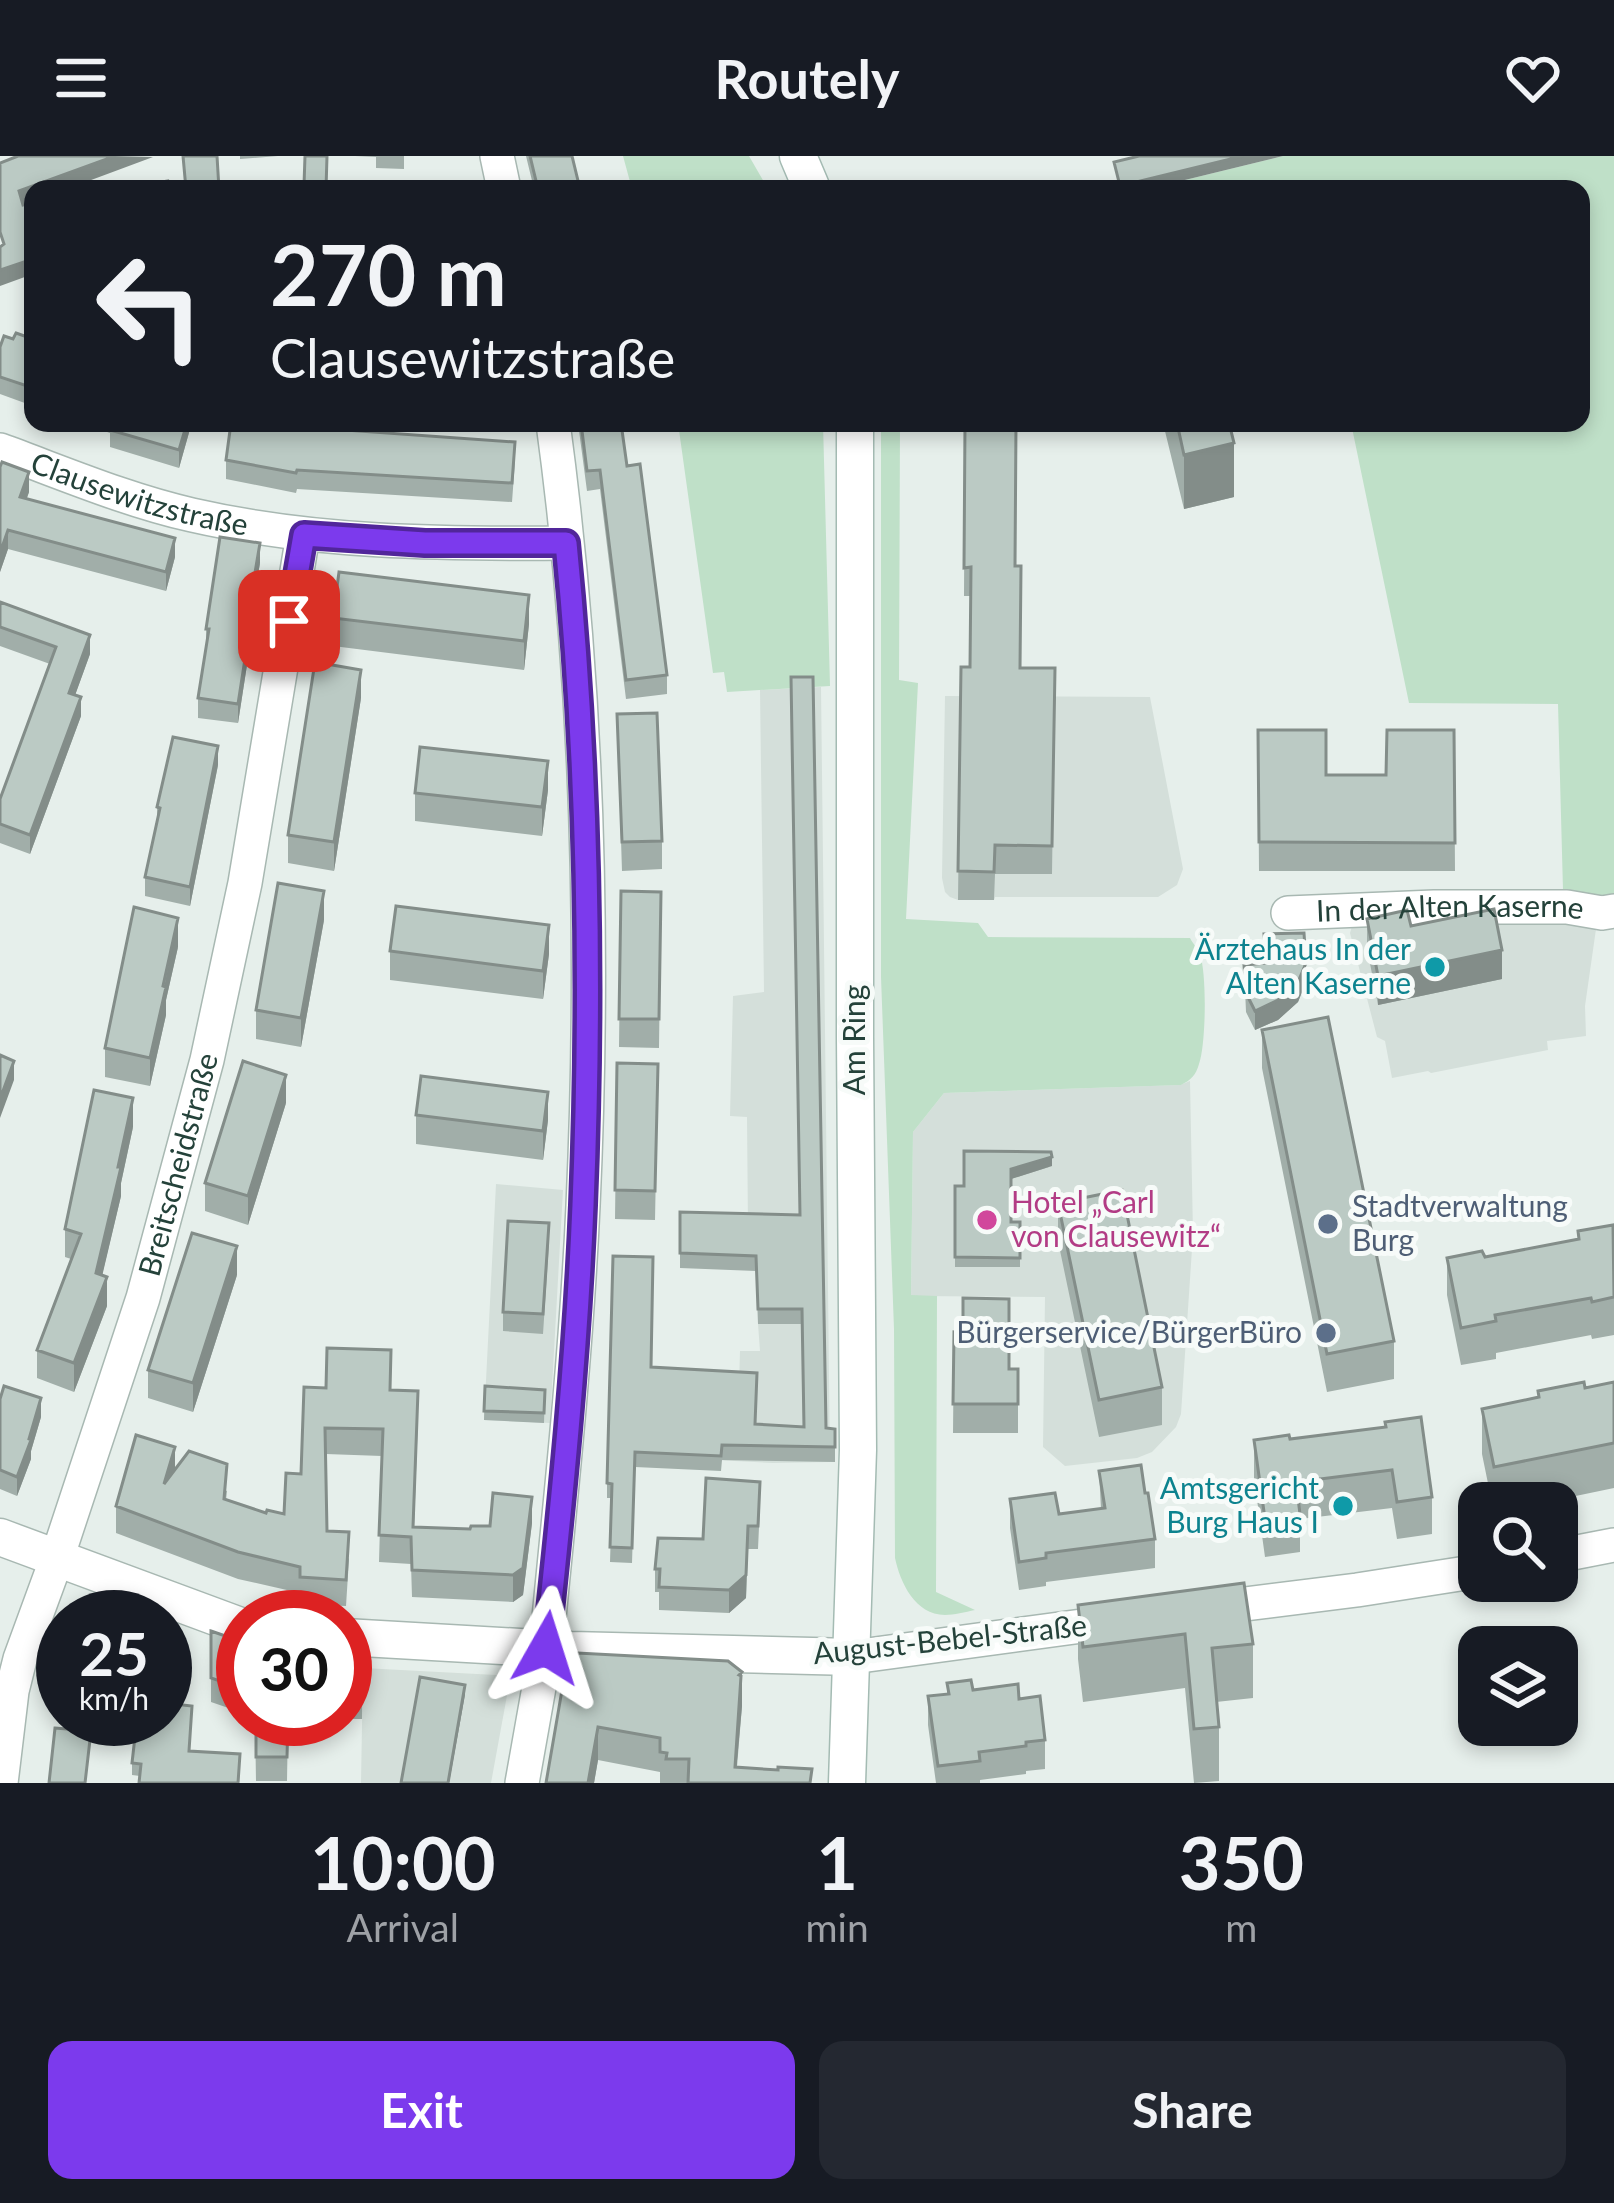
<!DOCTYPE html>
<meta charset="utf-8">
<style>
body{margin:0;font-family:Lato,sans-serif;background:#242831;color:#f1f3f6;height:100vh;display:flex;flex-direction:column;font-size:45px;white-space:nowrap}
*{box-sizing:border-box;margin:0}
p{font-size:39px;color:#9ea1a6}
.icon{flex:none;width:66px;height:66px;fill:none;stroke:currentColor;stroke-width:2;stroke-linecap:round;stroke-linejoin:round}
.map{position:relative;height:1627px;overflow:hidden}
.details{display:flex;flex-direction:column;background:#171b24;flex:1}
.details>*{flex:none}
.hud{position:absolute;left:24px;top:24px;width:1566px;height:252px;border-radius:24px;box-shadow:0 6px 18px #0003;background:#171b24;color:#f1f3f6;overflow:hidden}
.controls{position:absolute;left:1458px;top:1326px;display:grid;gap:24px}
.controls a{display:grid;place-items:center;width:120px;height:120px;border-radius:24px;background:#171b24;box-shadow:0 6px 18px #0003;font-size:60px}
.speed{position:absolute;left:36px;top:1434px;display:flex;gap:24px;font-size:60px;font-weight:700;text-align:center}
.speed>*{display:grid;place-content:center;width:156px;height:156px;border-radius:50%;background:#171b24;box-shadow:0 6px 18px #0003;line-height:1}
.speed small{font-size:30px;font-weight:400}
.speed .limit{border:18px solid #d22;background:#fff;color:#111}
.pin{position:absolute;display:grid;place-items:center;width:102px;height:102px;color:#fff;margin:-51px;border-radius:24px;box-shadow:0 6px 18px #0006}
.me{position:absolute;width:132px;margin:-66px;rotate:6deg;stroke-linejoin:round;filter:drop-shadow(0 0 9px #0008)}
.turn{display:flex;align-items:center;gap:42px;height:252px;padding:0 48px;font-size:54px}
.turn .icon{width:156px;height:156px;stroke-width:2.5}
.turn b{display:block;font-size:84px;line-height:102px}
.eta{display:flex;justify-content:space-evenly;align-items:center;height:204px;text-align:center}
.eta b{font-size:72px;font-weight:700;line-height:84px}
.action{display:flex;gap:24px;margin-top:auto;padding:24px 48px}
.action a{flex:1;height:138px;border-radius:24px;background:#7c3aed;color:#fff;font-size:48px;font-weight:700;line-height:138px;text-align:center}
.action a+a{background:#242831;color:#f1f3f6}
header{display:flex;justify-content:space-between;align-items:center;height:156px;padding:0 48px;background:#171b24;font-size:54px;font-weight:700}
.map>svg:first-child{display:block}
</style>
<header><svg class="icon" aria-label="menu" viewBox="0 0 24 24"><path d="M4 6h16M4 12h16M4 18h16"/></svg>Routely<svg class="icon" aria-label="heart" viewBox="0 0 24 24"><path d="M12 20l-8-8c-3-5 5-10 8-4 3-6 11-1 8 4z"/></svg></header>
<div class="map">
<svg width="1614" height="1627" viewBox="0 0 1614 1627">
<rect width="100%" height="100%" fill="#e6efeb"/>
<path fill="#d4dfda" d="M821 531 830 1306 773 1307 636 1300 739 1231 740 1195H760L758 1168 773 1167 748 1073 747 961 730 960 733 840 764 836 760 534Z
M945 540 1150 541 1183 713 1177 729 1158 741H995L994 744H958L950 741 945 736 942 722Z
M1597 766 1585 850 1586 880 1547 885 1548 894 1431 917 1428 915 1392 922 1385 885 1377 881 1350 777 1353 767Z
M1190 925 1193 1078 1181 1258 1176 1271 1152 1296 1137 1302 1065 1310 1043 1291 1045 1141 911 1140 913 976 944 937 1180 929Z
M496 1028 563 1034 550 1267 484 1264Z
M363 1512 496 1519 503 1522 508 1534 491 1627H361Z"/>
<path fill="#bfe0c8" d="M623 0H749L768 33H632Z
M1283 0H1614V739L1567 744 1563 734 1558 548 1409 547 1351 267H1581V33H1148Z
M678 267H823L830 530 727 536 724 516 713 517Z
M881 267H900L899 524 918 527 906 763 978 767 988 781 1190 782C1193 788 1198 792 1200 799 1207 817 1206 889 1199 908 1196 919 1191 924 1181 929L944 937 913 976 911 1139 937 1140 936 1436 975 1454C965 1456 954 1459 945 1459 915 1459 900 1426 895 1402L894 1173 881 821Z"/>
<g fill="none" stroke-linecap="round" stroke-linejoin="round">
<defs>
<g id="minor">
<path d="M497 0 504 33"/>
<path id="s1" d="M0 294C63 317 126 344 192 359 315 387 440 388 566 387"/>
<path id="s2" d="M1288 757 1434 751H1567L1602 757 1614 755"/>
<path d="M1557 1400 1614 1389"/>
<path d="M1205 1453 1357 1434 1479 1415"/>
<path d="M853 1501 1119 1465"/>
<path id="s3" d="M1 1627 12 1535 20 1503 57 1402 143 1142 207 904 245 727 303 379"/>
<path d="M522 1627 546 1492 551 1441C564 1311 577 1180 583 1050 595 790 588 525 553 267"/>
</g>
<path id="tertiary" d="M0 1381 243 1471
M345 1481 571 1494 853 1501"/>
<path id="secondary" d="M798 0 812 33
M847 1627 858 1294 855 881V267"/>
</defs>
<use href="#minor" stroke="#a8b8b2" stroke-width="36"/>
<use href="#tertiary" stroke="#a8b8b2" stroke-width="39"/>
<use href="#secondary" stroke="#a4bbb3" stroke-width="39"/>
<use href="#minor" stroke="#fff" stroke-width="33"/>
<use href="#tertiary" stroke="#fff" stroke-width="36"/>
<use href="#secondary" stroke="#fff" stroke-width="36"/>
</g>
<path fill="#a1aea9" d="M240 0H278L240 3Z
M355 0H404V13L376 12V1Z
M526 0H572L580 33H534Z
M13 183H33V250L0 238V191Z
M81 267H190V273L179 312 110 291V277Z
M578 267H621L627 310 667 519V538L626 543 600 333 587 335Z
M965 267 1015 410 1021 512H1055L1052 718H995L994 744H958L961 511H970L971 440H964Z
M1163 267H1229L1234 341 1184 353Z
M226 304 515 305 512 346 297 333 296 337 226 323Z
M0 311 29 336 27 342 175 401 166 435 8 393 0 416Z
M260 407 248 477 249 496 238 567 198 562V542L206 492V473Z
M0 446 90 498 75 539 81 560 30 698 0 687V643L50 508 0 490Z
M333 462 529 468 524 514 333 490Z
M361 542 334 715 288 707V679Z
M617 558 662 685V713L622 715Z
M1258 574 1326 619H1386L1454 574 1455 715H1259Z
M218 609 190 750 145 740V721L157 669V651Z
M548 634 542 680 415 665V637Z
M621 735 661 736 659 892 619 891Z
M1367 763 1411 770 1502 823 1378 849 1367 792Z
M324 764 301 891 256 883V854Z
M1264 778 1306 826 1298 846 1278 864 1255 874 1246 856 1244 809 1265 807Z
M178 791 166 844V859L150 930 105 921V892Z
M390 795 549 798 543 843 390 824Z
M1262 874 1394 1185V1223L1327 1236 1262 912Z
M617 907 658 908 655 1064 615 1063Z
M286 947 248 1069 205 1055V1027Z
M416 959 548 964 543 1004 416 988Z
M133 971 121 1027V1040L102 1119 107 1150 74 1236 37 1222V1194L71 1103 65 1101V1073Z
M1052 1010 1011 1023V1066H1020V1111H955V1030H964Z
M1058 1047 1162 1231V1269L1099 1281 1058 1085Z
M680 1056 800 1059 826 1272 835 1273V1306L722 1304 721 1315 635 1311 632 1407 610 1406 612 1342H607V1327L651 1211 756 1269 803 1271 802 1168H758L756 1115 680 1112Z
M1578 1075 1614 1076V1179L1592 1183 1591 1179 1496 1197V1203L1461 1209 1447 1139V1102L1485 1101 1578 1083Z
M549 1087 543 1178 503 1175V1156Z
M237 1119 193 1256 148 1242V1214Z
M954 1176 1009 1213H1018V1277H953Z
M1614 1226V1332L1542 1347H1492L1482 1298V1253Z
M485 1230 545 1234 544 1267 484 1264Z
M304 1231 391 1234 418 1262 414 1371 470 1373 532 1367 523 1439 513 1446 412 1441 411 1408 379 1406 382 1300 326 1298 327 1375 349 1403 346 1450 300 1448V1437L238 1423 116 1377V1350L175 1314 227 1335 226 1344 266 1357 284 1358 301 1318Z
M0 1243 41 1261 31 1295V1303L17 1340 0 1333Z
M1385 1271 1432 1341V1378L1397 1383 1392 1352 1300 1363V1396L1265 1401 1254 1322V1284L1290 1283Z
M1099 1315 1155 1383V1412L1046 1426V1430L1019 1434 1010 1372V1343L1059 1358 1101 1353Z
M760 1349 758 1393H748L746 1442 729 1457 659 1454V1436H655V1413Z
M1078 1449 1253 1488V1542L1216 1546 1219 1571V1625L1194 1627 1185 1532 1083 1546 1078 1503Z
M211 1475 243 1486V1557L211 1546Z
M345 1497 363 1498 362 1563H345Z
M567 1505 742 1550 737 1611 812 1627H660V1616L598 1604 594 1627H546Z
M947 1527 973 1534 1019 1543 1045 1584V1613L1026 1615V1618L980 1624V1627H936L928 1569V1540L947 1538Z
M255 1563H288L287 1625H256Z
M190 1595 240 1598 239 1627H139L140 1620 132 1619V1607Z"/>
<path fill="#838d89" d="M115 0 153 1 67 33H33V45L19 50V35Z
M1243 0H1283L1148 33H1120V30Z
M33 103V118L0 130V114Z
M187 267H190V273L179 312V294Z
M1234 287V341L1184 353V299Z
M29 316V336L20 360V341Z
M8 374V393L0 416V397Z
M175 382V401L166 435V416Z
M260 387V407L245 496V476Z
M529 439V468L524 514V485Z
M249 477V496L238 567V548Z
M90 479V498L69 556V537Z
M361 514V542L334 715V686Z
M81 541V560L30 698V679Z
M218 590V609L190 750V731Z
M548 605V634L542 680V651Z
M324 735V764L301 891V862Z
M178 762V791L166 844V859L150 930V902Z
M549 769V798L543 843V815Z
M1502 794V823L1378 849V820Z
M1306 807V826L1298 846 1278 864 1255 874V855Z
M14 905V924L0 962V943Z
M286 919V947L248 1069V1040Z
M548 936V964L543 1004V975Z
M133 942V971L121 1027V1040L96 1146V1117Z
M1052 1001V1010L1011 1023V1013Z
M237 1090V1119L193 1256V1227Z
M107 1121V1150L74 1236V1207Z
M41 1242V1261L31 1295V1303L17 1340V1321Z
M175 1291V1317L164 1328Z
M532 1341V1367L523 1439 513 1446V1419Z
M748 1370 746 1442 729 1457V1434Z
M742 1516V1550L735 1627 739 1519Z
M465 1529V1539L449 1627H448Z
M598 1571V1604L594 1627H588Z"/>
<path fill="#bbcac4" stroke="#838d89" stroke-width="3" d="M18 0H115L19 35 23 49 33 47V103L0 114V91L4 88 0 76V7Z
M183 0H217L219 33H186Z
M305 0H327L326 33H259L264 32V30L304 29Z
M530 0H572L580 33H538Z
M1139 0H1243L1120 30 1114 6Z
M168 25 171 33H149V28Z
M16 177 33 183V232L0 221V191L4 180 13 183Z
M112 267H187L179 294 110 274Z
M231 267H254L302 274 303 271 515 286 512 327 297 314 296 317 226 304Z
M581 267H621L627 310 640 308 667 519 626 524 600 314 587 315Z
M965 267H1016L1015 410H1021L1020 512H1055L1052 690 995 689 994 716 958 715 961 511H970L971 411 964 412Z
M1177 267H1229L1234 287 1184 299Z
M2 306 29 316 20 341 175 382 166 416 8 374 0 397V311Z
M220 381 260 387 245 476 249 477 238 548 198 542 209 473H206Z
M339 416 529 439 524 485 333 462Z
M0 446 90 479 69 537 81 541 30 679 0 668V643L56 491 0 471Z
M315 506 361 514 334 686 288 679Z
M791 521H813L826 1272 835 1273V1291L722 1289 721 1300 635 1296 632 1392 610 1391 612 1328 607 1327 613 1100 653 1101 651 1211 757 1217 755 1268 804 1271 802 1153H758L756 1100 680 1097V1056L800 1059Z
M657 557 662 685 622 686 617 558Z
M1258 574H1326V619H1386L1387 574H1454L1455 687 1259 686Z
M173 581 218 590 190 731 145 721 160 652 157 651Z
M420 591 548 605 542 651 415 637Z
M278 727 324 735 301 862 256 854Z
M621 735 661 736 659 863H619Z
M396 750 549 769 543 815 390 795Z
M134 751 178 762 163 830 166 831 150 902 105 892Z
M1494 753 1502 794 1378 820 1367 763 1407 754 1411 770Z
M1304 777 1306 807 1298 826 1278 844 1255 855 1246 837 1244 809 1267 807 1264 778Z
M1328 861 1394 1185 1327 1198 1262 874Z
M0 899 14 905 0 943Z
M243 905 286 919 248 1040 205 1027Z
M617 907 658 908 655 1035 615 1034Z
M421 920 548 936 543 975 416 959Z
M94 934 133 942 118 1011H121L96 1117 107 1121 74 1207 37 1194 81 1078 65 1073Z
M964 995 1051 996 1052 1001 1011 1013V1066H1020V1102L955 1101V1030H964Z
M1122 1034 1162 1231 1099 1244 1058 1047Z
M508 1065 549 1067 543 1158 503 1156Z
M1613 1069 1614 1141 1592 1146 1591 1142 1495 1159 1496 1165 1461 1172 1447 1102 1482 1095 1485 1101 1579 1083 1578 1075Z
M192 1077 237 1090 193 1227 148 1214Z
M963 1142 1009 1143V1213H1018V1248H953L954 1176 963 1177Z
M327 1192 391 1194 390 1234 418 1235 413 1371 470 1373 471 1370H490L493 1337 532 1341 523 1412 513 1419 412 1414 411 1381 379 1379 383 1273 325 1272 327 1375 349 1376 346 1424 300 1421V1411L238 1396 116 1350 136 1279 175 1291 164 1328 189 1295 227 1308 224 1343 266 1357 267 1354 284 1358 286 1317 301 1318 304 1231 326 1232Z
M1584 1226 1585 1232 1614 1226V1287L1494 1311 1482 1253 1539 1241 1538 1235Z
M4 1230 41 1242 29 1283 31 1284 17 1321 0 1314V1243Z
M485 1230 545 1234 544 1257 484 1255Z
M1421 1261 1432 1341 1397 1346 1392 1314 1296 1326 1300 1358 1265 1363 1254 1284 1289 1279 1290 1283 1386 1271 1385 1266Z
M1141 1309 1145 1337H1148L1155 1383 1046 1397V1402L1019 1406 1010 1343 1055 1337 1059 1358 1105 1352 1099 1315Z
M706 1322 760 1326 758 1370H748L746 1419 729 1434 659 1431 660 1413H655L658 1382 703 1383Z
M1244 1427 1253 1488 1212 1492 1219 1571 1194 1573 1185 1478 1083 1491 1078 1449Z
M101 1449 125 1458 124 1461H79L89 1451Z
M211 1475 243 1486V1533L211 1522Z
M345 1497 363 1498 362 1539H345Z
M577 1497 728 1505 742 1516 739 1519 741 1520 735 1611 778 1614V1611L812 1613 810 1627H688L689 1603H666L667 1597 660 1596V1582L598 1571 588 1627H546L567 1505Z
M420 1521 465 1529 448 1627H401Z
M971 1524 973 1534 1018 1528 1019 1543 1040 1540 1045 1584 1026 1586V1590L979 1596 980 1605 938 1610 928 1540 949 1538 947 1527Z
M165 1547 192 1550 189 1595 240 1598 238 1627H139L141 1608 132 1607 137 1563H165Z
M256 1563H288L287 1601H256Z
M55 1572 91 1575 85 1627H49Z"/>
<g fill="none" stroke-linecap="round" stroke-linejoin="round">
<defs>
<path id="route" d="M289 465 304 379 425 387H566C588 606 592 828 583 1049 577 1197 562 1345 546 1492"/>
</defs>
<use href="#route" stroke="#51269a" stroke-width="30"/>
<use href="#route" stroke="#7c3aed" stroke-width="21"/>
</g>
<g fill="#0f9aa8" stroke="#f7fbf9" stroke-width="4.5">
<circle cx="1435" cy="811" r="12"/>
<circle cx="1343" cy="1350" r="12"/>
</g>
<circle fill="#d1479c" stroke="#f7fbf9" stroke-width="4.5" cx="987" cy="1064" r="12"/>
<g fill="#5c6f8a" stroke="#f7fbf9" stroke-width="4.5">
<circle cx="1328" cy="1068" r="12"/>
<circle cx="1326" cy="1177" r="12"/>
</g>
<g text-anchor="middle" stroke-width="10" stroke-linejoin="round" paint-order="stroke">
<g font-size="30" fill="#24423a" stroke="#f7fbf9">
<text dy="10" stroke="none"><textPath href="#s1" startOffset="147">Clausewitzstraße</textPath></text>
<text dy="10" stroke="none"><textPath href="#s2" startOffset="162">In der Alten Kaserne</textPath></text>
<text transform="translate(855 884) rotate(-90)" y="10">Am Ring</text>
<text dy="10" stroke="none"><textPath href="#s3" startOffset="645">Breitscheidstraße</textPath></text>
<text transform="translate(950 1484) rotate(-6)" y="10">August-Bebel-Straße</text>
</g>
<g font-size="30" fill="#0d838f" stroke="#f7fbf9" text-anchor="end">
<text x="1411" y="804">Ärztehaus In der<tspan x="1411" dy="34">Alten Kaserne</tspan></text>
<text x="1319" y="1343">Amtsgericht<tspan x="1319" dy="34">Burg Haus I</tspan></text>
</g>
<g font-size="30" fill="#b23c85" stroke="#f7fbf9" text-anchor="start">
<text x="1011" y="1057">Hotel „Carl<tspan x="1011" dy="34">von Clausewitz“</tspan></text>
</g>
<g font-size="30" fill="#4e5e75" stroke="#f7fbf9" text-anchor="start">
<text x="1352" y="1061">Stadtverwaltung<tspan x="1352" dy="34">Burg</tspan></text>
<text x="1302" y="1187" text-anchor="end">Bürgerservice/BürgerBüro</text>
</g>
</g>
</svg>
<div class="controls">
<a><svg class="icon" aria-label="search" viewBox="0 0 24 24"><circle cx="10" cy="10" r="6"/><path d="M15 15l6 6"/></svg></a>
<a><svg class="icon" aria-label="layers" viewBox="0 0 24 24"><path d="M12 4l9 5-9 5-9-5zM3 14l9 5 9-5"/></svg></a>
</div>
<div class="speed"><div>25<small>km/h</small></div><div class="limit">30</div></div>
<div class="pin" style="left:289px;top:465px;background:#d93025"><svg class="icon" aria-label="arrive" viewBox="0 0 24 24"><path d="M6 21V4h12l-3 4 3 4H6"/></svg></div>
<svg class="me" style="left:546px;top:1492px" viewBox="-20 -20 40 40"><path d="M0-17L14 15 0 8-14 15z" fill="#7c3aed" stroke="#fff" stroke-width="4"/></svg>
<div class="hud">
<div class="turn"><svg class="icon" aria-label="left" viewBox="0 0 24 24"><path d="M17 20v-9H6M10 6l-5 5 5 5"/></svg><div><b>270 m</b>Clausewitzstraße</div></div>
</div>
</div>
<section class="details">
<div class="eta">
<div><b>10:00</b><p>Arrival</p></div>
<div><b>1</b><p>min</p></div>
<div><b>350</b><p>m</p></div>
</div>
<div class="action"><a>Exit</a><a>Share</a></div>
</section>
